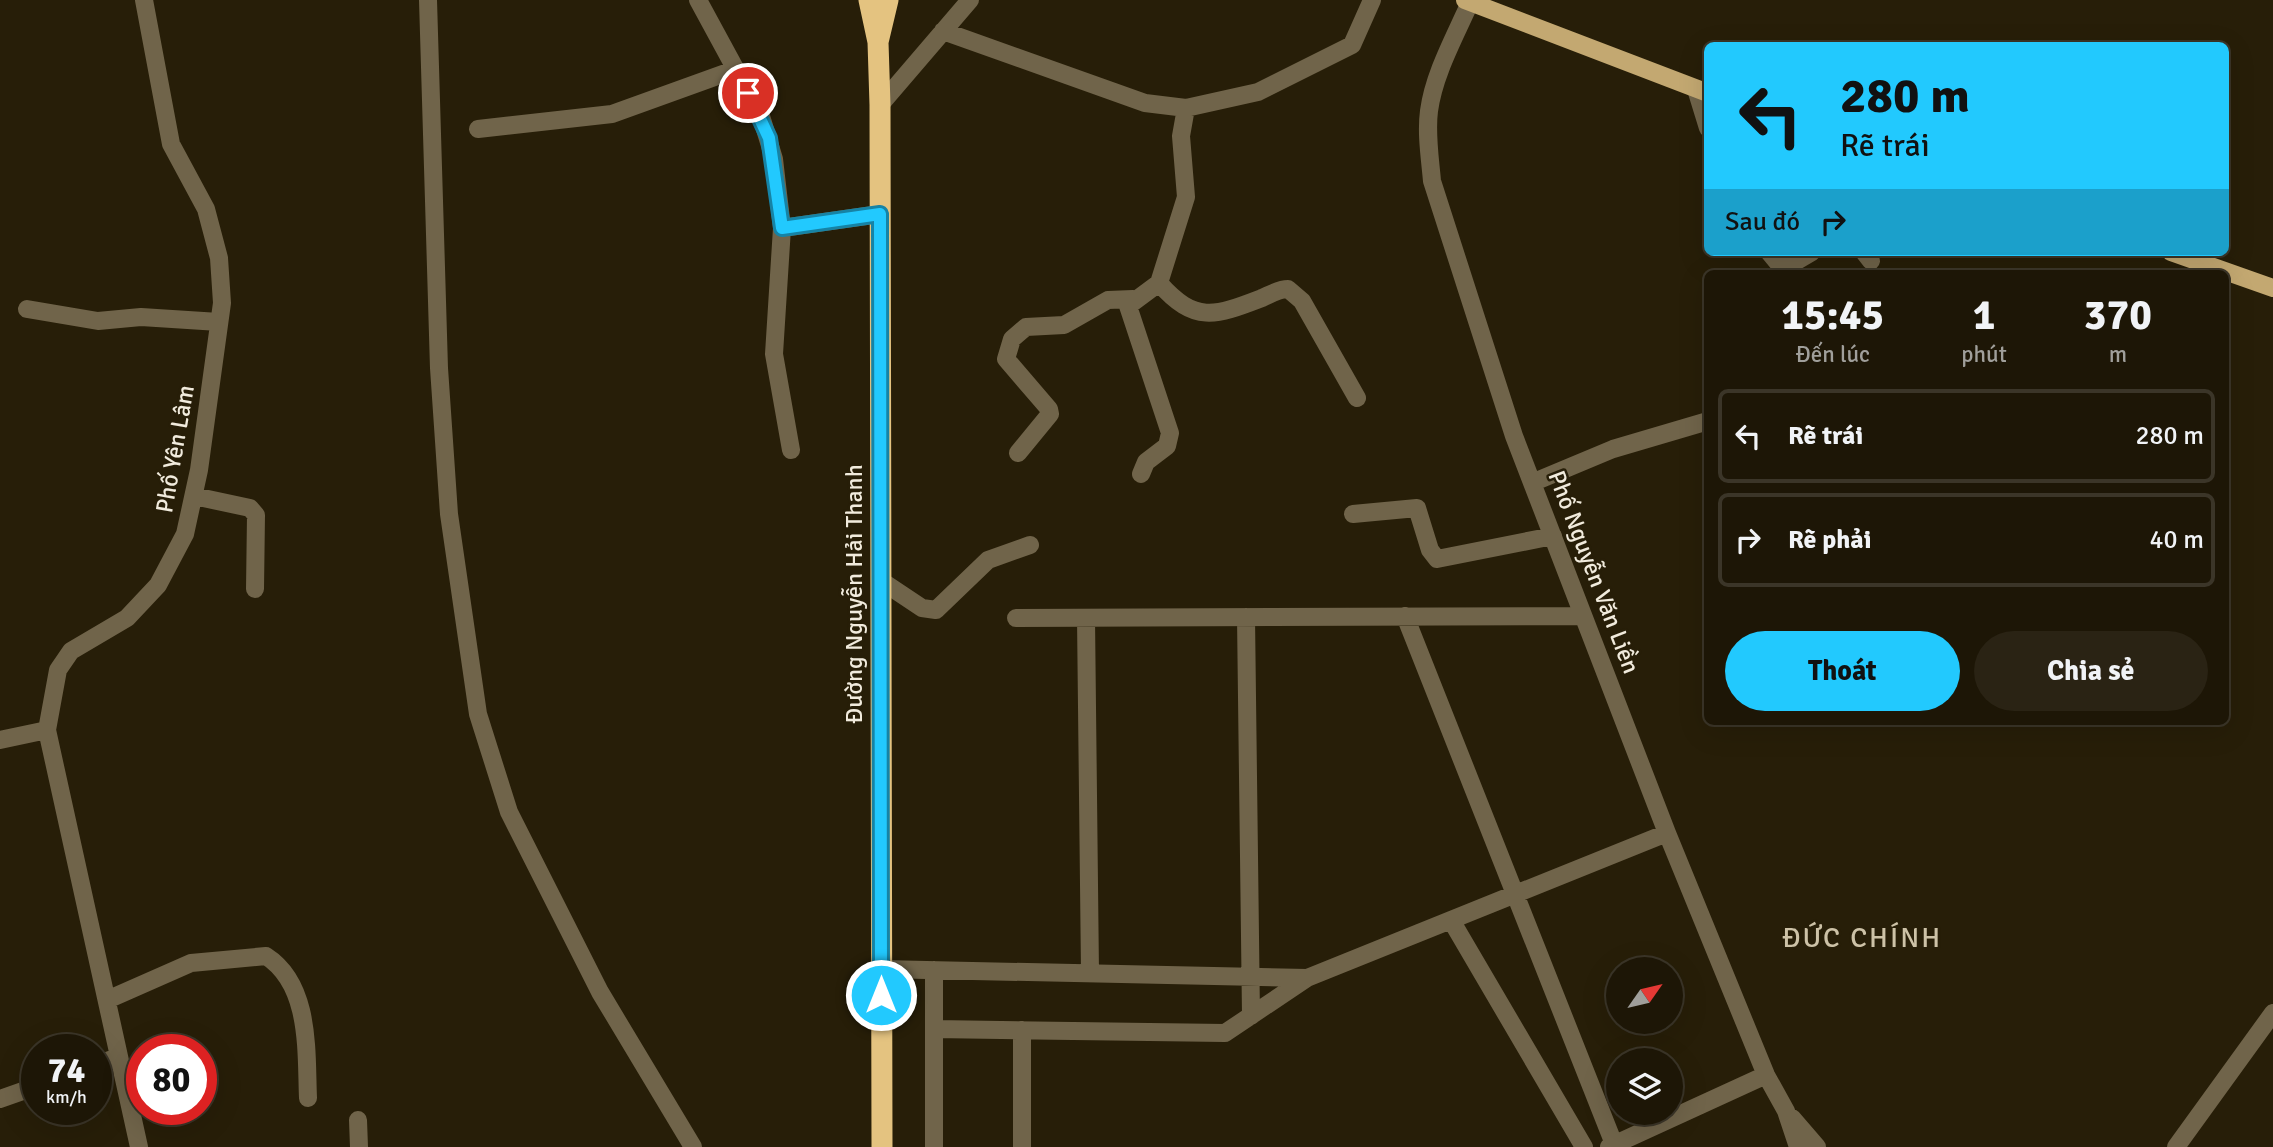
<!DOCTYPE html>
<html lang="vi">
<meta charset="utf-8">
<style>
body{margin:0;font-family:Signika,sans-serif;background:#2a2314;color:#f1f3f6;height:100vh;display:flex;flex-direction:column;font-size:26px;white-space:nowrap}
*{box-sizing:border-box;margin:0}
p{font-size:23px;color:#a09f9b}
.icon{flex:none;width:38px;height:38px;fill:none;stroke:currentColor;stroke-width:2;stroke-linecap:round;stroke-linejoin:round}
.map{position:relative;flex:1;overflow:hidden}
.side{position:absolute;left:1704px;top:270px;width:525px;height:455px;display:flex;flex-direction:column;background:#1d1606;border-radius:10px;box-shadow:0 7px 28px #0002,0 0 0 2px #3b3528}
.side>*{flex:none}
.banner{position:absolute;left:1704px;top:42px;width:525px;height:214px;border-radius:10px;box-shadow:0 7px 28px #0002,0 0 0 2px #3b3528;background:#22c9fe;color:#111;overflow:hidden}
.needle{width:46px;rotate:56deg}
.fabs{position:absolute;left:1606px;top:957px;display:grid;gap:14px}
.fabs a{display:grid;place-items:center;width:77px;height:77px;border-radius:50%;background:#1d1606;box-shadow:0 7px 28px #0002,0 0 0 2px #3b3528;font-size:35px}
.speed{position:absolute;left:21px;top:1034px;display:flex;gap:14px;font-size:35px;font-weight:700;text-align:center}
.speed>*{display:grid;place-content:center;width:91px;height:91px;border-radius:50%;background:#1d1606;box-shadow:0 7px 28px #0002,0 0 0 2px #3b3528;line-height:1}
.speed small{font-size:18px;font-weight:400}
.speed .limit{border:10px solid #d22;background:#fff;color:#111}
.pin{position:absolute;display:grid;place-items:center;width:60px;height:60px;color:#fff;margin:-30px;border:4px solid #fff;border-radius:50%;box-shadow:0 2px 7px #0007}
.me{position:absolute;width:77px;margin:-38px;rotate:0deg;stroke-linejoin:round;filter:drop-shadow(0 0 5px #0008)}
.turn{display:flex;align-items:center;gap:24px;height:147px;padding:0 21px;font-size:32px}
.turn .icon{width:91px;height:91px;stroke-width:2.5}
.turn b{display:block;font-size:49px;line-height:60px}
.then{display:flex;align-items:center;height:66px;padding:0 21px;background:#0003;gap:14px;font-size:26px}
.eta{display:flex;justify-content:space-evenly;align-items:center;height:119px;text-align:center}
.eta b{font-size:42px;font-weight:800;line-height:49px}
.cta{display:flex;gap:14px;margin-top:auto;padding:14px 21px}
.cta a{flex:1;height:80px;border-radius:42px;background:#22c9fe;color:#111;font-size:28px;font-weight:800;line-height:80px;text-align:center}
.cta a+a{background:#2a2314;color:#f1f3f6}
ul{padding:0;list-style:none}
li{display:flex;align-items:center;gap:21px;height:94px;margin:0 14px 10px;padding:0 7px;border:4px solid #3b3528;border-radius:10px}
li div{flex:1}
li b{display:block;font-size:26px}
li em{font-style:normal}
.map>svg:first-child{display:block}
</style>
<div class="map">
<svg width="2273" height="1147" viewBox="0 0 2273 1147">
<rect width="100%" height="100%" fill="#271e08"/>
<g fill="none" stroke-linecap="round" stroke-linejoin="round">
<path stroke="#70644a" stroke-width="18" d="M428 0 439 368 449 514 478 714 509 812 600 992 693 1147
M698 0 761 116 774 159 782 228 774 354 791 450
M1471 0C1456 35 1434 73 1429 111 1426 134 1430 158 1432 181L1514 436 1667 833 1766 1075 1786 1111 1798 1147
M943 31 1145 103 1186 108 1258 92 1352 45 1372 0
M1696 89 1708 128
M880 105 970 0
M478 129 612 114 734 70
M782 228 880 214
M1769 252 1783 269 1812 252
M1864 252 1871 261
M1159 283C1195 324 1215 316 1262 298 1271 294 1279 289 1288 289L1302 301 1357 398
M27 309 98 321 141 317 219 322
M1018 453 1050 414 1049 409 1006 359 1012 339 1026 327 1064 325 1108 300 1133 299
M1141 474 1146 462 1167 446 1170 433 1128 306 1159 283 1186 197 1181 136 1186 108
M1534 482 1613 449 1708 421
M194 496 250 508 256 515 255 589
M1353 514 1417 508 1430 550 1437 559 1553 536
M880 580 922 608 936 610 988 560 1030 545
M1405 616 1614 1144
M1246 617 1251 1016
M1016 618 1583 616
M1086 618 1090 973
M0 740 47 730
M1451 920 1584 1147
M881 969 1307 978
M107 1000 191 963 266 956C311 985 306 1052 308 1098
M934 1029 1225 1033 1307 978 1667 833
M1022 1030V1147
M96 1065 118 1057
M0 1099 37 1086
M1792 1118 1817 1147
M358 1120 359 1147
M139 1147 47 730 58 670 71 651 127 618 158 585 185 534 199 470 222 303 219 258 206 209 171 144 144 0
M934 1147V970
M1609 1147 1766 1075
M2176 1147 2273 1013"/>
<path stroke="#c3a871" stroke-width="18" d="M1465 0 1708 93
M2171 252 2273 288"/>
<path stroke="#e4c380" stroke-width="21" d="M869 0 878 42 880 105 882 1147
M878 42 888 0"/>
</g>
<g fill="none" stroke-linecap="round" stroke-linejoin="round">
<defs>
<path id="route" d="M748 93 769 138 782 228 880 214 881 995"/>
</defs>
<use href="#route" stroke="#1683a5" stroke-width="18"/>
<use href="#route" stroke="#22c9fe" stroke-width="12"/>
</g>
<g text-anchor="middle" stroke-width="5" stroke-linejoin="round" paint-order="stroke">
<g font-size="24" fill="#f1ebdd" stroke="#271e08">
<text transform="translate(175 449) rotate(-80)" y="8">Phố Yên Lâm</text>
<text transform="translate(1594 572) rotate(69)" y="8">Phố Nguyễn Văn Liền</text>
<text transform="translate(854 594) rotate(-90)" y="8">Đường Nguyễn Hải Thanh</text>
</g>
<g font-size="28" letter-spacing="2" fill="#cdc2a7" stroke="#271e08">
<text x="1862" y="947">ĐỨC CHÍNH</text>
</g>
</g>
</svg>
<div class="fabs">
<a><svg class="needle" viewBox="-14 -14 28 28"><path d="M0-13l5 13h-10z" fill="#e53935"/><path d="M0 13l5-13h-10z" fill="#a09f9b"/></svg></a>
<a><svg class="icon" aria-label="layers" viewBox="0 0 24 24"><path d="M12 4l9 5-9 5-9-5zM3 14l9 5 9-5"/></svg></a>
</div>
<div class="speed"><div>74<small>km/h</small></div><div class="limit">80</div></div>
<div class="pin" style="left:748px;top:93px;background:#d93025"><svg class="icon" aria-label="arrive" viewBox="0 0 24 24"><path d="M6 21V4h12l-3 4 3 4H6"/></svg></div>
<svg class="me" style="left:881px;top:995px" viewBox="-20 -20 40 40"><circle r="17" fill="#22c9fe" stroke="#fff" stroke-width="3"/><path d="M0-11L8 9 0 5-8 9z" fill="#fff"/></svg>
<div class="banner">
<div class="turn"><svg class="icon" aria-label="left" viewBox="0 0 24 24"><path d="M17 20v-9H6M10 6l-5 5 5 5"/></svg><div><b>280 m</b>Rẽ trái</div></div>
<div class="then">Sau đó<svg class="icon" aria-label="right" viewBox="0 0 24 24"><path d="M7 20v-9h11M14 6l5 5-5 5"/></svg></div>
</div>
<section class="side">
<div class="eta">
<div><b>15:45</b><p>Đến lúc</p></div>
<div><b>1</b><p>phút</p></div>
<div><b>370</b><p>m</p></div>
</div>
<ul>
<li><svg class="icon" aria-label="left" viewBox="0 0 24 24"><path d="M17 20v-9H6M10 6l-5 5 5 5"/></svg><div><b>Rẽ trái</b></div><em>280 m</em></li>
<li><svg class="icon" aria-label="right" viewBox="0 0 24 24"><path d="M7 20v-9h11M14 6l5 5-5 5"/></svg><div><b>Rẽ phải</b></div><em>40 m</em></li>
</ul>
<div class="cta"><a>Thoát</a><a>Chia sẻ</a></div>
</section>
</div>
